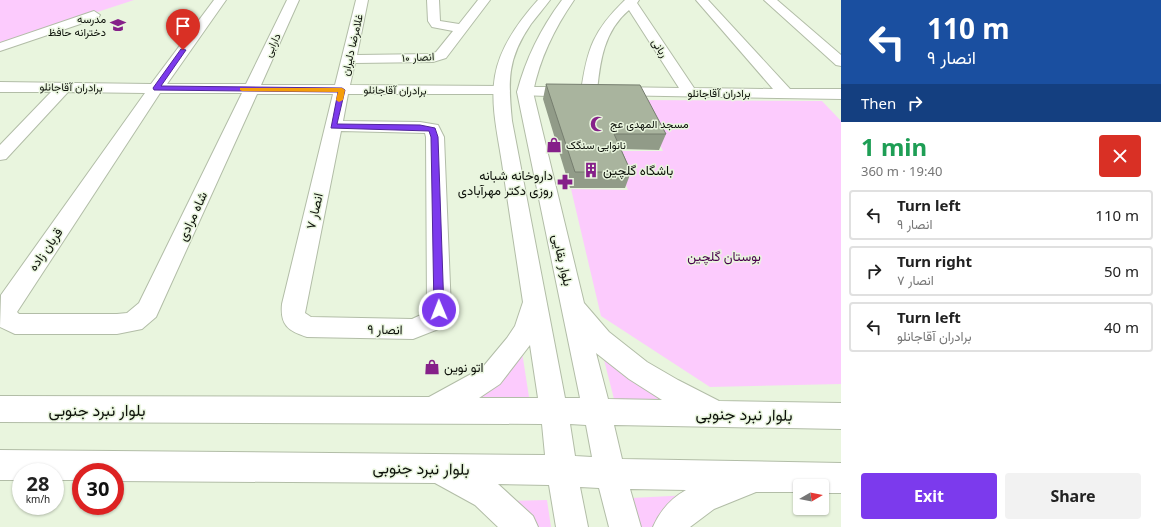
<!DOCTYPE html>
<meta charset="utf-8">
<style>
body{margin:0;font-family:"Noto Sans",Vazirmatn,sans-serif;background:#f2f2f2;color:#222;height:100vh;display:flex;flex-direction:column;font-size:15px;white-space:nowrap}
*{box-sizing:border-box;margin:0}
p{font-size:13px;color:#767676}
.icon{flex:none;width:22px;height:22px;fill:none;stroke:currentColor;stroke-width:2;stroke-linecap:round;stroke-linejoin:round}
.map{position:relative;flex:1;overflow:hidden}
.side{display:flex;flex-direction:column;background:#fff;width:320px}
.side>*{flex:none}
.banner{background:#1a4fa0;color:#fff;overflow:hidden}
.needle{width:26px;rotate:81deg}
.fabs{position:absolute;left:793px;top:479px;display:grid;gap:8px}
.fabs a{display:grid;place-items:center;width:36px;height:36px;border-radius:4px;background:#fff;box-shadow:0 1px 3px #0004;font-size:20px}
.speed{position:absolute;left:12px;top:463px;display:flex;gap:8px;font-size:20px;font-weight:700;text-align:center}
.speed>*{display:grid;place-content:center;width:52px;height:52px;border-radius:50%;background:#fff;box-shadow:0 1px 3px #0004;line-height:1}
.speed small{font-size:10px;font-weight:400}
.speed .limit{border:6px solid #d22;background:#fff;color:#111}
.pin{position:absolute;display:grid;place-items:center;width:34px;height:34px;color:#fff;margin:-41px -17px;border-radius:50% 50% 50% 0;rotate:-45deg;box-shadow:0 0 4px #0007}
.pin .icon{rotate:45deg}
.me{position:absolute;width:44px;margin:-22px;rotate:359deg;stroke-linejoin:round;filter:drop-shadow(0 0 3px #0008)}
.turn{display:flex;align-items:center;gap:14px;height:84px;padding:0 20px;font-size:18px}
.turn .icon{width:52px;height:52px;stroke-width:2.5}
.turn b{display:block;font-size:28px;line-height:34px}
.then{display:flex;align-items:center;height:38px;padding:0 20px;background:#0003;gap:8px;font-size:15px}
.round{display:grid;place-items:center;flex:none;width:42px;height:42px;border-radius:4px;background:#f2f2f2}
.overview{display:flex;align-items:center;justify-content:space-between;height:68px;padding:0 20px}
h1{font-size:24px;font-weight:700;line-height:30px;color:#1e9e55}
.primary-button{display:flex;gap:8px;margin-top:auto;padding:8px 20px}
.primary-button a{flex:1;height:46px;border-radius:4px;background:#7c3aed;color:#fff;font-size:16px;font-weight:700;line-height:46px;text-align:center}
.primary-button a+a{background:#f2f2f2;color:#222}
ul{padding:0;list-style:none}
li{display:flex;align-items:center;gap:12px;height:50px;margin:0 8px 6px;padding:0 12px;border:2px solid #e0e0e0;border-radius:4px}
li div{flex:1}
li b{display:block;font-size:15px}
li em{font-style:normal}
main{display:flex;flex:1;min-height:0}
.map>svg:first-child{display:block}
</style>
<main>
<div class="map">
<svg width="841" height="527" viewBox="0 0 841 527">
<rect width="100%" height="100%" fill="#e9f5de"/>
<path fill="#fccbfd" d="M0 0H134L0 44Z
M637 100 822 101 841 121V384L710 387 601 316 571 189 628 190 612 151H663Z
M522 352 529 397 470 398Z
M602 352 670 399H614Z
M690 495 657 519 652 527H639L632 498Z
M547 500 551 527H538L527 512 506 501Z"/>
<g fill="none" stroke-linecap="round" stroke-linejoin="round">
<defs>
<path id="minor" d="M214 0H226L167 84H246L287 0H299L261 85H335L356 0H368L357 55 431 54 436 52 453 31 432 27 428 21 427 0H439L440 21 459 24 478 0H490L446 58 433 62 355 63 350 85 502 86 507 88 510 91 507 94H348L343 121 420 122 438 125 444 137 451 310 441 328 413 339 307 337C288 331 280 325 282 304L333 94H257L156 317 142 329 117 334H15L0 327 1 295 145 93 68 92 6 159 0 160V145L51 92H0V82L151 84ZM160 93H242L139 303 127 313 117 314H19L17 312ZM341 131 425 133 426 137 427 308 423 314 412 319 311 317 305 313Z
M625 0H639L637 3 694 88 773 89 696 0H708L790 89H841V99L609 95 606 92 609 89 614 87 679 88 629 10C604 31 600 61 597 92L594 95H584L582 92 579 95 574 97 520 95 517 92 520 89 525 87H574L579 89 581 92C587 48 594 30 625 0Z
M764 0H777L841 55V66L836 65Z
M94 11 100 15 98 18 0 51V43Z"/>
<path id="major" d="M538 0H550C544 8 537 16 531 24 507 59 508 81 512 121L565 398H580L517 92C526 58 541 28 562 0H574C554 29 540 58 533 92L584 303 609 332 647 362 678 380 719 401 841 403V429L614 425 622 459 841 463V493H822V486H800V492H756L714 509 690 527H653C660 511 670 499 686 490L630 489 641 527H609L599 488 580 487 588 527H556L549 485 498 484 533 516 538 527H498L475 505 435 483 115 481V472H81V480H55V472H21V480H0V450L545 455 542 424 0 422V396L429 397 482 368 507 338 515 326 523 302C516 256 509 209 502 163 498 136 490 104 495 76 500 47 519 21 538 0ZM530 345 538 398H479L500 384ZM596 353 629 379 662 400 608 399ZM570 424 586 425 592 457 575 456Z"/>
</defs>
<use href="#minor" stroke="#b2bda7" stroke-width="2"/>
<use href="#major" stroke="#b2bda7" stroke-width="2"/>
<use href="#minor" fill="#fff" fill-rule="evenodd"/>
<use href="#major" fill="#fff" fill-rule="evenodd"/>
</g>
<path fill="#919b88" d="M546 84 666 134 659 150 621 149 631 172 625 188H570L543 99Z"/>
<path fill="#a9b49e" stroke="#767e6f" d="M546 84 640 85 666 134H614L631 172H575Z"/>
<path fill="#7c3aed" stroke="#51269a" d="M181 49 186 50 161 86 342 88 345 90 337 124 420 125 435 128 438 137 444 310 442 312 439 314 434 310 431 137 429 131 331 128 338 92 154 90 153 88Z"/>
<path fill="#f59e0b" d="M240 88H342L345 90 343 100 339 102 336 100 338 92 242 91 240 90Z"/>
<defs>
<symbol id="school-bare" viewBox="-9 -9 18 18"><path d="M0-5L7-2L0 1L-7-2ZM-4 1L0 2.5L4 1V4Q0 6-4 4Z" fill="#852089" stroke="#e9f5de" stroke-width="2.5" paint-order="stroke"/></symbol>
<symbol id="mosque-bare" viewBox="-9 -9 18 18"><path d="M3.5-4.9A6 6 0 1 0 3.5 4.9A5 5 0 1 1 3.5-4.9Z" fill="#852089" stroke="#e9f5de" stroke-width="2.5" paint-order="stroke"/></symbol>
<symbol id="shop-bare" viewBox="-9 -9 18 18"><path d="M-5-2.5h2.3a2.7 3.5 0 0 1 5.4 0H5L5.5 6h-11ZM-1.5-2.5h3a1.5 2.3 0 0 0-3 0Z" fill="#852089" stroke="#e9f5de" stroke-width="2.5" paint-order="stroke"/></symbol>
<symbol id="building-bare" viewBox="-9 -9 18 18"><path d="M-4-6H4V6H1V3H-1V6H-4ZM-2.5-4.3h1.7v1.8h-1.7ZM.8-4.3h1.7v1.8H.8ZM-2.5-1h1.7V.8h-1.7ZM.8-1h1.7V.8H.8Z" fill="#852089" stroke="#e9f5de" stroke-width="2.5" paint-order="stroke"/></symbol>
<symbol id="pharmacy-bare" viewBox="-9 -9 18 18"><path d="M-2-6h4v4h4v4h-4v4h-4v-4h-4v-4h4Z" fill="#852089" stroke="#e9f5de" stroke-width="2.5" paint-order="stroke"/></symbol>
</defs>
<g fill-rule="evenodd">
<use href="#school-bare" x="107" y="14" width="22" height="22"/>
<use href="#mosque-bare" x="587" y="113" width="22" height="22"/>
<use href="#shop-bare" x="543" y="134" width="22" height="22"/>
<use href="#building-bare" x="580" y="159" width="22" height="22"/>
<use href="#pharmacy-bare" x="554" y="171" width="22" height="22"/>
<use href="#shop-bare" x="421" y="356" width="22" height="22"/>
</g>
<g text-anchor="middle" stroke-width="3" stroke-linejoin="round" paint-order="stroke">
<g font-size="11" fill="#0d110a" stroke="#e9f5de" text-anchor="start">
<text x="106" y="23" text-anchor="end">مدرسه<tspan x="106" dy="13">دخترانه حافظ</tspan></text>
<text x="610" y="128">مسجد المهدی عج</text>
<text x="566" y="149">نانوایی سنگک</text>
</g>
<g font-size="11" fill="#0d110a" stroke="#e9f5de">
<text transform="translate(272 45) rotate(-65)" y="4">دارابی</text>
<text transform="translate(352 45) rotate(-77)" y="4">غلامرضا دلیران</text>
<text transform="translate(660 48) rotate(57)" y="4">ربانی</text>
<text transform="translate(418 57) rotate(-3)" y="4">انصار ۱۰</text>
<text transform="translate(71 87) rotate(1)" y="4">برادران آقاجانلو</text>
<text transform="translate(395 90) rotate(1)" y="4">برادران آقاجانلو</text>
<text x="719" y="97">برادران آقاجانلو</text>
</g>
<g font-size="13" fill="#0d110a" stroke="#e9f5de" text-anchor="start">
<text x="603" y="175">باشگاه گلچین</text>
<text x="553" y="180" text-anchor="end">داروخانه شبانه<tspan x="553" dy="15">روزی دکتر مهرآبادی</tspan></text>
<text x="444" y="372">اتو نوین</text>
</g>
<g font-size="13" fill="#0d110a" stroke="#e9f5de">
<text transform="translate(314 211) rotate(-77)" y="5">انصار ۷</text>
<text transform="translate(192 216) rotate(-65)" y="5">شاه مرادی</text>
<text transform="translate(45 249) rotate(-55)" y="5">قربان زاده</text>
<text transform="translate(563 260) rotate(77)" y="5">بلوار بقایی</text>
<text transform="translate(385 329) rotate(1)" y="5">انصار ۹</text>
</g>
<g font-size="13" fill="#48004c" stroke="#e9f5de">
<text x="724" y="261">بوستان گلچین</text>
</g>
<g font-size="16" fill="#0d110a" stroke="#e9f5de">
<text x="97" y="416">بلوار نبرد جنوبی</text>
<text transform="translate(744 414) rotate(1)" y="6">بلوار نبرد جنوبی</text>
<text transform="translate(421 468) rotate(1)" y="6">بلوار نبرد جنوبی</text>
</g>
</g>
</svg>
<div class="fabs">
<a><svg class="needle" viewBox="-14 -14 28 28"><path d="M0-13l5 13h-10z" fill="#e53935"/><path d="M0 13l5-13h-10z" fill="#767676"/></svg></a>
</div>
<div class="speed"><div>28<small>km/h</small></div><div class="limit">30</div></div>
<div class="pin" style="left:183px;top:50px;background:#d93025"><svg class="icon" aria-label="arrive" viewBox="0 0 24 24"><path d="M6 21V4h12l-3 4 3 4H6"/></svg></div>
<svg class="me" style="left:439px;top:310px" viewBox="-20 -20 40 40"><circle r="17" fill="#7c3aed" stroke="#fff" stroke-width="3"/><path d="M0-11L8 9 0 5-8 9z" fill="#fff"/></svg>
</div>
<section class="side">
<div class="banner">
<div class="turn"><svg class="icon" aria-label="left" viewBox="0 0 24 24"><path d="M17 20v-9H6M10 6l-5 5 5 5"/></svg><div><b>110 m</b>انصار ۹</div></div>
<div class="then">Then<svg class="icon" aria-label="right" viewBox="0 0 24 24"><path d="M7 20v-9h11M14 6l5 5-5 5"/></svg></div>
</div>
<div class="overview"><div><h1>1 min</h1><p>360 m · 19:40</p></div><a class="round" style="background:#d93025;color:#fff"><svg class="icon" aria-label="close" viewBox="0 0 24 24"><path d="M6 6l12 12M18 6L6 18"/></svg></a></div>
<ul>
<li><svg class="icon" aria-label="left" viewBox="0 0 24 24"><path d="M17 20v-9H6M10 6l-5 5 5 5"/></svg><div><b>Turn left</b><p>انصار ۹</p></div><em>110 m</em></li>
<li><svg class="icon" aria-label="right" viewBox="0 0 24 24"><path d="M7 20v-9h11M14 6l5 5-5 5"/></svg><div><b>Turn right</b><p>انصار ۷</p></div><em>50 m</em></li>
<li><svg class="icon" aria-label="left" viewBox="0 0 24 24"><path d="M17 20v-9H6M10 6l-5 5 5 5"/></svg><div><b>Turn left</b><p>برادران آقاجانلو</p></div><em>40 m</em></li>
</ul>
<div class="primary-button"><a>Exit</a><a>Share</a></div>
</section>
</main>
